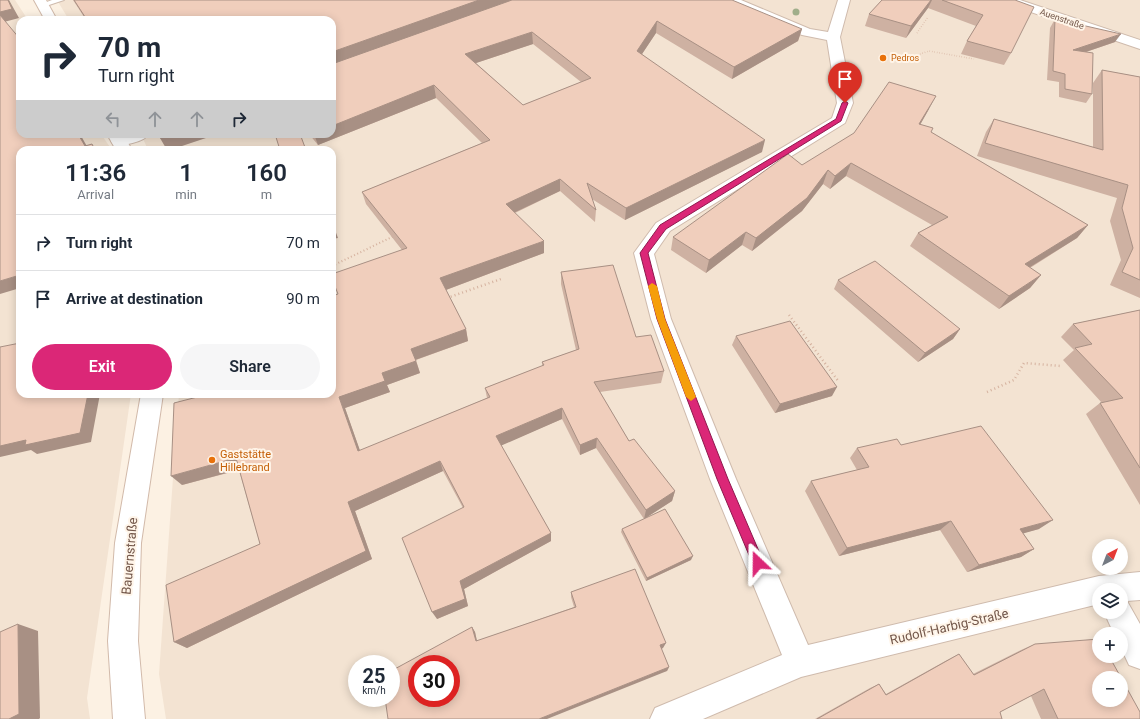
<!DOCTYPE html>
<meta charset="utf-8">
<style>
body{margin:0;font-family:Roboto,sans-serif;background:#f6f6f7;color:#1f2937;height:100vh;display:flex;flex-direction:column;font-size:15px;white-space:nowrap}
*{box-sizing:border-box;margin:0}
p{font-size:13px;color:#747a83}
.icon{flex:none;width:22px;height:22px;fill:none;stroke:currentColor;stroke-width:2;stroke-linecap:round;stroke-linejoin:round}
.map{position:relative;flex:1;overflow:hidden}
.sheet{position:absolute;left:16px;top:146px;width:320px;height:252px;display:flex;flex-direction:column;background:#fff;border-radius:12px;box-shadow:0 2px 10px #0003}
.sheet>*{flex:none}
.top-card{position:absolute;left:16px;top:16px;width:320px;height:122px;border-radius:12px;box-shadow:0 2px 10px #0003;background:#fff;color:#1f2937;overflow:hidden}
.needle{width:26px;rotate:42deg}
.buttons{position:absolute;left:1092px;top:539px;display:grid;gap:8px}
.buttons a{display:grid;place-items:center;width:36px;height:36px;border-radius:50%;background:#fff;box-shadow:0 2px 10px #0003;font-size:20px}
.speed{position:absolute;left:348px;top:655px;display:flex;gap:8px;font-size:20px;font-weight:700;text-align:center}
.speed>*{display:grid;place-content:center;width:52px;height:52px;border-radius:50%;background:#fff;box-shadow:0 2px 10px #0003;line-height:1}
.speed small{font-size:10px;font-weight:400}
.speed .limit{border:6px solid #d22;background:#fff;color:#111}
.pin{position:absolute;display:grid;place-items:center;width:34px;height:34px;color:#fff;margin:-41px -17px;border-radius:50% 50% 50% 0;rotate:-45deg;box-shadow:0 0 4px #0007}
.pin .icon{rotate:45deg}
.me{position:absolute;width:44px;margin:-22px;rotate:337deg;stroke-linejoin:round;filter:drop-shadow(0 0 3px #0008)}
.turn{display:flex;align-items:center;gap:14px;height:84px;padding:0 16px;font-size:18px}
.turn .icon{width:52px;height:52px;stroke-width:2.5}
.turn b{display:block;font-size:28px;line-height:34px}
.lanes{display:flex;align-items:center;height:38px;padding:0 16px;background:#0003;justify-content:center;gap:20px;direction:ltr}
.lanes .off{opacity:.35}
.eta{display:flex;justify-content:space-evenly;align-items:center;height:68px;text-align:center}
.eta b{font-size:24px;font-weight:600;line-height:28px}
.action{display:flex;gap:8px;margin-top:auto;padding:8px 16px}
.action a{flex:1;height:46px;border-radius:24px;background:#db2777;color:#fff;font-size:16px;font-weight:600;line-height:46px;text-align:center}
.action a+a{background:#f6f6f7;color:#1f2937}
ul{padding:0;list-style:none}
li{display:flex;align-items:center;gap:12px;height:56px;padding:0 16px;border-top:1px solid #e0e1e3}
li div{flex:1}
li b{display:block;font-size:15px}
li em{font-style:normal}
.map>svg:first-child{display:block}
</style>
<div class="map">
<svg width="1140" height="719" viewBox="0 0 1140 719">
<rect width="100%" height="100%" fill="#fcf1e3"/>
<path fill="#f3e3d2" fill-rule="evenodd" d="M0 0H15L28 20H20V134H101L112 150H20V394H131L87 698 90 719H0Z
M57 0H1140V719H166L159 674 179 394H332V150H148L141 134H332V20H69ZM1099 546H1121V568H1099ZM1099 590H1121V612H1099ZM1099 634H1121V656H1099ZM357 664H391V698H357ZM417 664H451V698H417ZM1099 678H1121V700H1099Z"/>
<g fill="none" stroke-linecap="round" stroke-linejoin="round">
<defs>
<path id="service" d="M52 0H64L43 7 39 5Z"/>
<path id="minor" d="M724 0H741L810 29 828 32 838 0H850L840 37 853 103 845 123 670 231 654 254 671 319 736 479 808 645 1099 576 1140 572V600L1127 601 1140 624V669L1129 665 1121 648V634H1114L1104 612H1121V590H1099V604L801 677 703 719H650L655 708 782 655 710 479 651 319 634 253 656 223 832 118 837 103 827 40 802 35 726 3Z
M1002 0H1020L1140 40V49L1004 3Z
M125 134H149C144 142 122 147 113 144L111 141 113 138Z"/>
<path id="secondary" d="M34 0H46L57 20H45Z
M107 134H123L132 150H116Z
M141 394H163L141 543 138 641 145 719H113L108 641 115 543Z"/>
</defs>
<use href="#service" stroke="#cfbbad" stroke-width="2"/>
<use href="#minor" stroke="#cfbbad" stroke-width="2"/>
<use href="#secondary" stroke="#d2baaa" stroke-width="2"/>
<path stroke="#d5b29f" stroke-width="1.5" stroke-dasharray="0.5 2" stroke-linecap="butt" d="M917 33 928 17
M920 54 929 51 974 59"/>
<path stroke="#d5b29f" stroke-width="2" stroke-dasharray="1 2.5" stroke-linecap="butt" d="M332 266 394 236"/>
<path stroke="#d5b29f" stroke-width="2.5" stroke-dasharray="1 3" stroke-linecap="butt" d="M447 298 501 279
M789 315 839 382
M987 392 1014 380 1024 363 1061 366"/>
<use href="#service" fill="#fff" fill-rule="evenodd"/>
<use href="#minor" fill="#fff" fill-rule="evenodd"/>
<use href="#secondary" fill="#fff" fill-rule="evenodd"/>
</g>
<circle fill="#a0ae8a" cx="796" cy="12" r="3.5"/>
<path fill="#ceb1a2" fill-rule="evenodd" d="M73 0H512L802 29 798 41 732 79 656 33 642 54 762 152 625 220 592 199 596 210 595 222 560 191 515 213 544 253 446 290 466 329 468 341 416 360 420 373 387 385 390 392 345 408 360 451 487 398 485 388 542 366V362L576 350 561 284V272L636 337 664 371 661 383 600 392 629 441 675 491 672 501 644 519 691 560 646 581 621 532 622 529 644 519 596 448 580 455 562 419 501 445 551 533V541L464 589 468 606 437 619 463 508 443 471 355 511 372 559 187 648 174 642 260 544 239 470 182 485 332 394 338 294 402 250 366 204 362 192 482 143 436 98 318 145 309 134H332V20H86ZM533 44 581 82 523 105 476 63Z
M882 0H1015L1011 53 1004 65 961 54 967 41 976 26 928 8 906 38 865 26 869 14Z
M1055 19 1115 42 1086 52 1092 94 1086 103 1059 97V82L1047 80 1050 28Z
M1102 70 1140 77V298L1110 285 1121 260 1110 221 1117 198 977 156 986 132 994 119 1093 147V83Z
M929 109 920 125 931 132 1088 225 1077 238 1030 268 1041 275 1030 288 999 309 910 246 918 233 932 225 846 176 830 189 823 184 802 211 752 251 742 245 706 273 671 250 673 237 802 165Z
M838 280 960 329 953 339 918 362 834 289Z
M1140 310V505L1086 414 1100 403H1102L1063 360 1074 350 1061 337 1073 324Z
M736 336 832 396 775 413 732 345Z
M901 445 1039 529 1023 533 1034 549 1021 557 967 572 940 530 839 556 805 491 811 481 857 470 850 458 857 448Z
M571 592 663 648 661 649 669 667 667 671 388 719 472 627 475 632 477 641 574 607 571 597Z
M1035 644 1140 719H1041L1031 696 1000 712 1002 719H815L870 688 879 684 886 694 947 660 959 654 973 674 1021 650Z"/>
<path fill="#a89084" d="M8 0H9L19 18 4 22 0 16V12Z
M479 0H512L332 65V52Z
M931 0H932L928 8 906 38 911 26Z
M657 21 656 33 636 63 637 51Z
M802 29 798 41 732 79 734 67Z
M532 32 533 44 467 66 465 54Z
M1121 34 1115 42 1068 58 1073 50Z
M434 85 436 98 318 145 314 134H332V126Z
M936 96 929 109 913 137 919 124Z
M78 134H80L89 150 85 146Z
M174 134H218L170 150H167L160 138Z
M765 140 762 152 625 220 626 208Z
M851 163 846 176 830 189 835 176Z
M828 170 823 184 802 211 752 251 756 238Z
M560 179V191L507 216 506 204Z
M332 222 338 238 332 239Z
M1088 225 1077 238 1014 277 1025 264Z
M746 232 742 245 706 273 709 260Z
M544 241V253L443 291 440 278Z
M20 275V288L0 294V281Z
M1041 275 1030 288 999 309 1009 296Z
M466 329 468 341 415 360 411 349Z
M960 329 953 339 918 362 925 353Z
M416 361 420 373 387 385 390 392 345 408 364 462 358 451 339 397 382 373Z
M837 387 832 396 775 413 780 404Z
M88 394H100L91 442 37 454 31 450 0 457V446Z
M562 408V419L498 447 496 436Z
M597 438 596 448 580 455V445Z
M236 458 245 468 182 485 171 476Z
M440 461 443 471 355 511 372 559 187 648 174 642 348 502Z
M675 491 672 501 644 519 646 510Z
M1053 520 1039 529 1007 538 1020 529Z
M951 521 940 530 839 556 847 548Z
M551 533V541L464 589 468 606 437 619 432 612 460 581Z
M1034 549 1021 557 967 572 979 565Z
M693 556 691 560 646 581 647 578Z
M18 624 38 631 40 718 39 719H9Z
M472 627 475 632 478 646 476 641Z
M666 643 663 648 658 650 660 645Z
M669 667 667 671 547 719H539Z"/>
<path fill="#f0cebc" stroke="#a89084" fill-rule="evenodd" d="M0 0H8L12 9 0 12Z
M74 0H479L332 52V20H87Z
M512 0H732L802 29 734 67 657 21 637 51 765 140 626 208 587 183 596 210 560 179 506 204 544 241 440 278 466 329 411 349 416 361 382 373 385 381 339 397 358 451 490 397 485 388 544 365 542 362 579 349 561 272 613 265 636 337 651 335 664 371 594 382 629 441 634 439 675 491 646 510 597 438 580 445 562 408 496 436 551 533 460 581 465 599 432 612 402 538 464 507 440 461 348 502 366 551 174 642 166 585 260 544 236 458 171 476 174 403 209 394H332V296L338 294 332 279V274L407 248 362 192 490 140 434 85 332 126V64ZM532 32 591 78 523 105 465 54Z
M882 0H931L911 26 869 14Z
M942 0H1015L1034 7 1011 53 967 41 983 15Z
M0 15 20 39V134H78L85 146 92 144 95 150H20V275L0 281Z
M1055 19 1121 34 1073 50 1093 53 1092 94 1065 89V74L1053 71Z
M1102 70 1140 77V280L1122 272 1133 248 1122 208 1128 185 985 143 994 119 1103 150Z
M889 82 936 96 919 124 933 128 931 132 1088 225 1025 264 1041 275 1009 296 918 233 948 217 851 163 835 176 828 170 807 198 756 238 746 232 709 260 673 237 788 154 802 165 854 133Z
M158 134H174L160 138Z
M275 134H300L306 150H280Z
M875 261 960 329 925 353 838 280Z
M1140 310V468L1100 403 1123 398 1075 348 1092 344 1073 324Z
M790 321 837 387 780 404 736 336Z
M20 343V394H88L80 433 25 445 26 440 0 446V347Z
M981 426 1053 520 1020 529 1034 549 979 565 951 521 847 548 811 481 869 467 857 448 897 439 901 445Z
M665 509 693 556 647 578 622 529Z
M635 569 666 643 660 645 669 667 539 719H388L385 698H391V671L472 627 476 641 576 607 571 592ZM417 664H451V698H417Z
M18 624 19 714 9 719H0V632Z
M1099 639V656H1109L1140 712V719H1058L1044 689 1000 712 1002 719H817L879 684 886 695 959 654 974 675 1035 644ZM1099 678H1121V700H1099Z"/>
<path fill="#db2777" stroke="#8e194d" d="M845 101 848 103 841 121 666 229 648 253 665 319 728 479 764 563 762 567 758 569 754 567 717 479 657 319 640 253 660 225 836 119 842 103Z"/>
<path fill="#f59e0b" d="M652 283 657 286 665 319 696 397 691 401 686 397 657 319 648 286Z"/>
<g fill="#e8710a" stroke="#fff5e9" stroke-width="1.5">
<circle cx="883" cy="58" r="4"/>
<circle cx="212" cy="460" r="4"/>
</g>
<g text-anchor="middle" stroke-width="4" stroke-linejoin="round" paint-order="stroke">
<g font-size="9" fill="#73574a" stroke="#fff5e9">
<text transform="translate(1062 19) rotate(19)" y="3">Auenstraße</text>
</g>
<g font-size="9" fill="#c56008" stroke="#fff5e9" text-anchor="start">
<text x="891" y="61">Pedros</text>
</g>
<g font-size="11" fill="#c56008" stroke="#fff5e9" text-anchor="start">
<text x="220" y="458">Gaststätte<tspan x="220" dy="13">Hillebrand</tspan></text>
</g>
<g font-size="13" fill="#73574a" stroke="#fff5e9">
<text transform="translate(129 556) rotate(-85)" y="5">Bauernstraße</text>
<text transform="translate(949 626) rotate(-13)" y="5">Rudolf-Harbig-Straße</text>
</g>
</g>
</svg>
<div class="buttons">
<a><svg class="needle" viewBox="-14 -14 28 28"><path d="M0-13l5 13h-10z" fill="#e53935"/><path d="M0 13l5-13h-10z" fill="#747a83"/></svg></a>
<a><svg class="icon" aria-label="layers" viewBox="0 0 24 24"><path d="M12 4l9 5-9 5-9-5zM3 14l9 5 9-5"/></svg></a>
<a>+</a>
<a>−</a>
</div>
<div class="speed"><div>25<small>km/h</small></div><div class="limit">30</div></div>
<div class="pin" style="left:845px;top:103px;background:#d93025"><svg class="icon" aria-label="arrive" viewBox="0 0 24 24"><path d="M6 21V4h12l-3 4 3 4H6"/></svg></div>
<svg class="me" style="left:758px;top:563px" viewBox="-20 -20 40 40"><path d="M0-17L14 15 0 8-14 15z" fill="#db2777" stroke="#fff" stroke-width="4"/></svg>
<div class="top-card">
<div class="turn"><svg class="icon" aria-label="right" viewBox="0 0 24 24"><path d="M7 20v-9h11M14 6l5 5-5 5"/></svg><div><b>70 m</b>Turn right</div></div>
<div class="lanes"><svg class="icon off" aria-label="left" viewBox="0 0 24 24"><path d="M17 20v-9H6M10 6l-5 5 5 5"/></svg><svg class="icon off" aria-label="ahead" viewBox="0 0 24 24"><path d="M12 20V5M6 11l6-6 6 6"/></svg><svg class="icon off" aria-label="ahead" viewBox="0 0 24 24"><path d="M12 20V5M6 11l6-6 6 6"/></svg><svg class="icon" aria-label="right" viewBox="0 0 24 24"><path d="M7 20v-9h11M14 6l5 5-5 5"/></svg></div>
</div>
<section class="sheet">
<div class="eta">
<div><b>11:36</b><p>Arrival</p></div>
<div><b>1</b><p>min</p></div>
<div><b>160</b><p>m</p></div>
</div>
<ul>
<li><svg class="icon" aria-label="right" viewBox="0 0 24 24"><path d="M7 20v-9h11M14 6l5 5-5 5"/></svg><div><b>Turn right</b></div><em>70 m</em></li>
<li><svg class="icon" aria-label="arrive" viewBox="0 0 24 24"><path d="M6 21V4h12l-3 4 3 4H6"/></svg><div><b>Arrive at destination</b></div><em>90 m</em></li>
</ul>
<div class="action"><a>Exit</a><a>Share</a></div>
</section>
</div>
